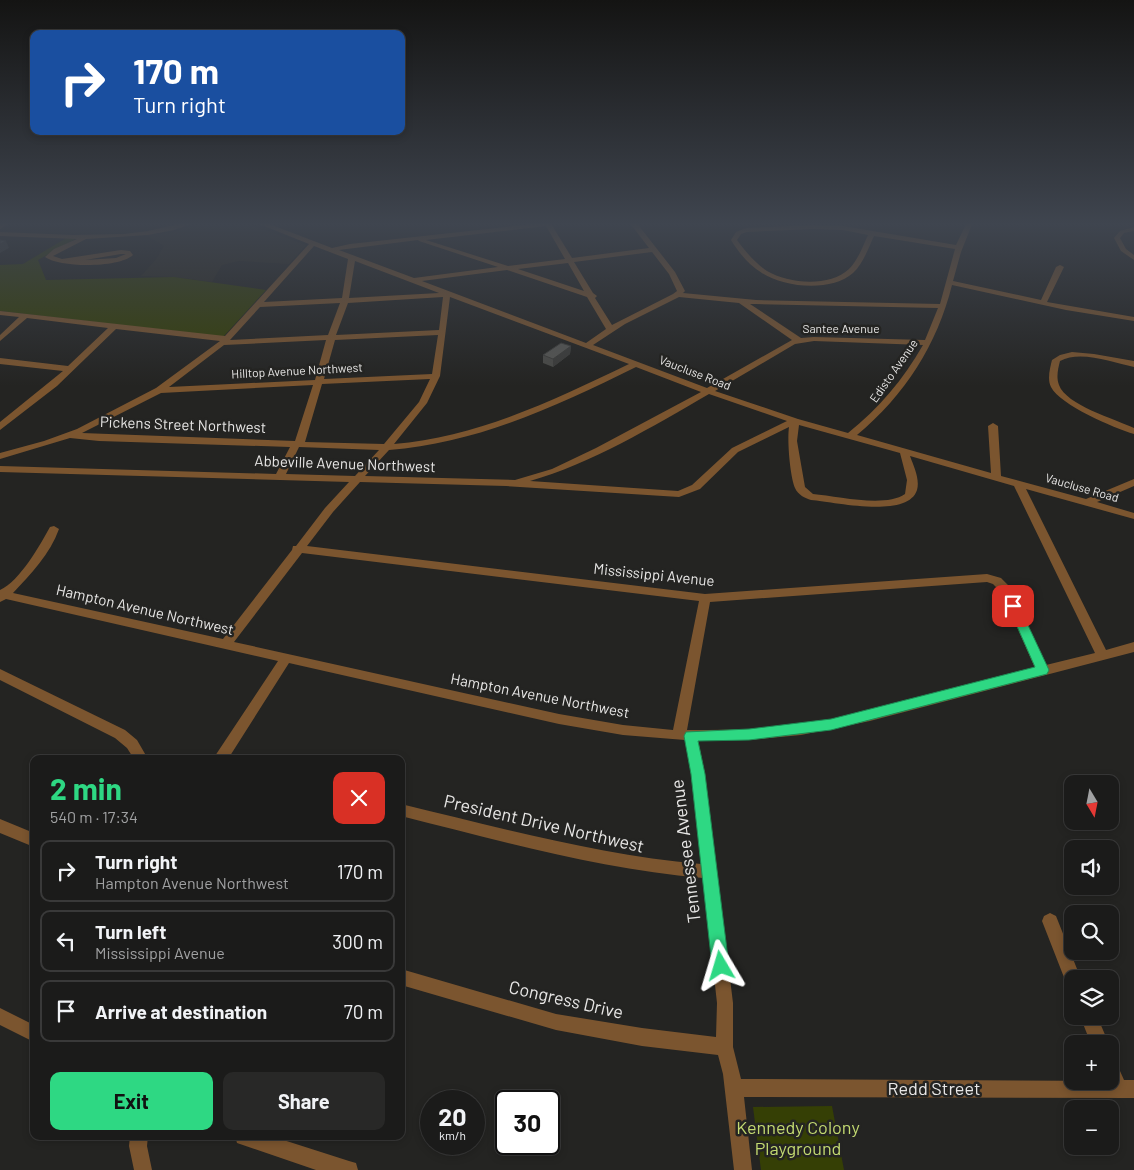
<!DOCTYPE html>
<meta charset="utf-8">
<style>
body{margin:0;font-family:Barlow,sans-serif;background:#282827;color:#f1f3f6;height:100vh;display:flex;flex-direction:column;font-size:19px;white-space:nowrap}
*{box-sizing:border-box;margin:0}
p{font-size:16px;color:#a0a1a2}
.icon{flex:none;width:28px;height:28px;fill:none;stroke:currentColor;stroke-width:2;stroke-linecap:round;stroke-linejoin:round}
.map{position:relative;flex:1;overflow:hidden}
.sheet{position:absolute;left:30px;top:755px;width:375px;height:385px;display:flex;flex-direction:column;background:#1b1b1a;border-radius:10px;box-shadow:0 2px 8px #0003,0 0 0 1px #393939}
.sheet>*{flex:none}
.guide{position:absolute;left:30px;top:30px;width:375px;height:105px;border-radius:10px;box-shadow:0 2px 8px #0003,0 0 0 1px #393939;background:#1a4fa0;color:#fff;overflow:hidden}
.needle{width:32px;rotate:170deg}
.controls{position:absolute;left:1064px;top:775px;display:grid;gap:10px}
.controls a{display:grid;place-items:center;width:55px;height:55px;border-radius:10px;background:#1b1b1a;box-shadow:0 2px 8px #0003,0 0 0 1px #393939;font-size:25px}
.speed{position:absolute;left:420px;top:1090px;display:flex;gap:10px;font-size:25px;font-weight:700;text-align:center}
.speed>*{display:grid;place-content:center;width:65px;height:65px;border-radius:50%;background:#1b1b1a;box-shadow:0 2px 8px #0003,0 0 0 1px #393939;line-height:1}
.speed small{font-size:12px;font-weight:400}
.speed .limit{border:2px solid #111;border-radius:8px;background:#fff;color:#111}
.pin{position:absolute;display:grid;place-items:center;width:42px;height:42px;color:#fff;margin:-21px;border-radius:10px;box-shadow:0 2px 8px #0006}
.me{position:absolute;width:55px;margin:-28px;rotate:353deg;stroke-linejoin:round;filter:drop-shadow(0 0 4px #0008)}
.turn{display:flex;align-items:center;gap:18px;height:105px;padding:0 20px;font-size:22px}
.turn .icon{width:65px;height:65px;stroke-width:2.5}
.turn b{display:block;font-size:35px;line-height:42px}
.round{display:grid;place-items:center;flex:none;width:52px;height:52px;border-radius:10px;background:#282827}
.summary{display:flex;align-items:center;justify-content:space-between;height:85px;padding:0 20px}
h1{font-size:30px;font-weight:700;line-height:38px;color:#2ed883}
.button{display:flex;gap:10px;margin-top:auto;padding:10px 20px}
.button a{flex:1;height:58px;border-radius:10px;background:#2ed883;color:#111;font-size:20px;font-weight:700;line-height:58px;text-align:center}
.button a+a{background:#282827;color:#f1f3f6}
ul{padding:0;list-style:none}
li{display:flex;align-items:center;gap:15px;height:62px;margin:0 10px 8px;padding:0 10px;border:2px solid #393939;border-radius:10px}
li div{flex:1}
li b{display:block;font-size:19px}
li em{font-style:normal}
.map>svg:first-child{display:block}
</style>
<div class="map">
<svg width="1134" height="1170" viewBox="0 0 1134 1170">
<rect width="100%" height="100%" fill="#242422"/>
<path fill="#2d2b23" d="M199 222H243L306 245 289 264 239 261 222 265 212 282 174 277 141 276 157 258 164 246 146 235 175 232Z"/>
<path fill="#353f05" d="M68 237H79L38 260 46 280 174 277 266 290 223 337 0 311V265L23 264Z
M832 1106 844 1170H761L753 1107Z"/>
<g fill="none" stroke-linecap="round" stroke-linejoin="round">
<path fill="#7b552f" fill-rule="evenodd" d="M4 222H12L0 229V224Z
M186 222H197L174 230 148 235 86 239 53 256 62 259 121 250 130 251 133 255C119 268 60 268 45 257L54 249 77 239 0 236V232L73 235 124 234 148 231ZM121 254H126L116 258 85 260Z
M254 222H264L332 248 350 244 550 222 572 258 649 248 629 222H636L675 272 685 291 683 293 756 300 940 304 955 249 874 236C868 249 863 264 853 273 832 292 785 288 762 273 749 265 739 253 731 240L736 232 746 228 813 225 843 226 956 245 967 222H973L961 252 953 281 1041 300 1056 267 1060 265 1064 267 1047 302 1134 317V321L1066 310 952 285C937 345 905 395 857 435L991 473 988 426 993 423 998 426 1001 476 1086 499 1134 479V486L1097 502 1134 513V519L1026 489 1106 650 1134 642V652L870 721 801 735 749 740H698L705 774 733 1003V1047L741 1079 1110 1081V1059L1116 1062 1124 1080H1134V1098L744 1097 752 1170H734L723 1074 718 1055 642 1046 556 1030 401 985V969L556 1014 642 1028 716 1037 717 1003 703 878C600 869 501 841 401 816V804C501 828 599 855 701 864L691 774 685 740 623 735 559 724 289 663 228 759H213L278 661 6 599 0 602V590C20 581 40 545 50 527L54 526 59 529C50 554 31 574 13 593L223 639 292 550 293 546H296L325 508 349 482 0 472V466L276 474 290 447 99 441 70 438 0 459V453L44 441 77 429 156 388 220 341 116 329 57 386 0 430V422L63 371 0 364V358L68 366 108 328 27 318 0 341V335L19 317 0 315V311L225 336 309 244ZM546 226 565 259 508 266 426 240ZM813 229 843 230 868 235C863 246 858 260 849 269 830 287 789 284 767 271 755 263 745 251 737 240L741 234 747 232ZM418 240 419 241 498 267 414 278 339 250ZM314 246 348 259 342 298 264 302ZM652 252 669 274 677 291 673 294 612 325 595 298 597 296 593 293 574 262ZM355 261 439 293 349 298ZM568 263 584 291 518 269ZM507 270 587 297 606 329 586 343 422 281ZM443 297 439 330 336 335 348 303ZM450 297 629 364C554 400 478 437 394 444L427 403 440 376ZM679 297 739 303 792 340 707 388 593 345 625 324ZM340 303 328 335 230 340 260 307ZM750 304H756L938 308 925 340 814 337 801 338ZM438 335 432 374 324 379 335 340ZM326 340 315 380 169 387 224 345ZM814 341 923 345C903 380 879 408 848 433L798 419 715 391 795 344ZM636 367 701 392 596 448 552 469 515 480 365 476 389 450C478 443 557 406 636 367ZM430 379 419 402 384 444 305 442 322 384ZM313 385 295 441 82 433 161 393ZM709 394 787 421 732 448 692 485 678 491 530 481C590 464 654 426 709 394ZM799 425 900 453 907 480 905 494C885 508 837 496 813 494L805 487 797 441ZM789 427C787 440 790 476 795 488 798 495 805 498 811 500 834 502 908 519 917 490 920 479 914 467 910 456L1014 486 1095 653 1046 665 1011 588 1001 578 987 574 705 594 307 546 333 512 360 482 506 486 679 497 700 489 738 452ZM299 447 379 450 355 476 286 474ZM302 553 699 601 673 730 623 725 559 714 234 642ZM987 582 993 584 1002 593 1035 668C958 688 880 713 801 725 763 730 725 730 687 730L710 602Z
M1134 227V231L1124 233 1120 238 1126 249 1134 255V260L1121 251 1114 238 1120 231Z
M1072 352 1094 354 1134 361V367C1112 362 1080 350 1060 361 1058 369 1056 377 1059 385 1066 405 1115 419 1134 428V434C1114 428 1060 405 1051 387 1047 379 1050 368 1052 360L1060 355Z
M0 669 125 730 137 740 148 759H134L127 748 115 738 0 680Z
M0 819 34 833V847L0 833Z
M1050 913 1056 916 1081 979H1072V987L1067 985 1042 921 1044 916Z
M0 1008 34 1025V1042L0 1025Z
M1080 1016H1097L1109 1044H1091Z
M130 1136H148L147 1146 152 1170H134L129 1146Z
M235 1136H271L349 1161 356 1163 358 1170H316L237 1143Z"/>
</g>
<path fill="#4a4a47" d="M571 346 570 354 553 367 543 363V355Z"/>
<path fill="#3c3c3a" d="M6 241 9 248 0 253V244Z
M571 346 570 354 553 367V359Z"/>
<path fill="#565653" stroke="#3c3c3a" d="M0 240 6 241 0 244Z
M561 343 571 346 553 359 543 355Z"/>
<linearGradient id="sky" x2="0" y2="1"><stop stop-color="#141413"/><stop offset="0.58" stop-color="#3f454f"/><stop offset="1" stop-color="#3f454f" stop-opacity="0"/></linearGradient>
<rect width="1134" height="386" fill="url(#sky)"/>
<path fill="#2ed883" stroke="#1e8c55" d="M1013 601 1019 606 1049 670 1047 674 831 730 749 740 698 741 705 774 729 966 726 972 721 974 715 972 712 966 691 774 684 736 686 732 749 729 831 719 1035 667 1008 606Z"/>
<g text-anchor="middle" stroke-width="5" stroke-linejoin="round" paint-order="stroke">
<g font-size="12" fill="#e8e7e6" stroke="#242422">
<text x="841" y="333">Santee Avenue</text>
<text transform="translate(297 371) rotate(-3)" y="4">Hilltop Avenue Northwest</text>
<text transform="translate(894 371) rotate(-55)" y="4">Edisto Avenue</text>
<text transform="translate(695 373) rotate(21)" y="4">Vaucluse Road</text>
<text transform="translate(1082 488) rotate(16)" y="4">Vaucluse Road</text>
</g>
<g font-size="15" fill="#e8e7e6" stroke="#242422">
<text transform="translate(183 425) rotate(2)" y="5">Pickens Street Northwest</text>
<text transform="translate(345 464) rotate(2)" y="5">Abbeville Avenue Northwest</text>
<text transform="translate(654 575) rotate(6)" y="5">Mississippi Avenue</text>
<text transform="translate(145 610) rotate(13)" y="5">Hampton Avenue Northwest</text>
<text transform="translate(540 696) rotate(11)" y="5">Hampton Avenue Northwest</text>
</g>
<g font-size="18" fill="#e8e7e6" stroke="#242422">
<text transform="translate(544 824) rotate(13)" y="6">President Drive Northwest</text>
<text transform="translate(686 851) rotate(-97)" y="6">Tennessee Avenue</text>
<text transform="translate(566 1000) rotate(13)" y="6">Congress Drive</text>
<text x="934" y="1095">Redd Street</text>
</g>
<g font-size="18" fill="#c3da71" stroke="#242422">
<text x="798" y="1134">Kennedy Colony<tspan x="798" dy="21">Playground</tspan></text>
</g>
</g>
</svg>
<div class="controls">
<a><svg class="needle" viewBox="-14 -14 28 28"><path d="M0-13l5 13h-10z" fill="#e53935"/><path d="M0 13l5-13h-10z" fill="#a0a1a2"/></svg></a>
<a><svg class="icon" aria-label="sound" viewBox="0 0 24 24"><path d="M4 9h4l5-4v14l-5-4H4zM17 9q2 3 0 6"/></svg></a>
<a><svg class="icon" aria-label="search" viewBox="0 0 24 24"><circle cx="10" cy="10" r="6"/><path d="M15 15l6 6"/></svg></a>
<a><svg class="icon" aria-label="layers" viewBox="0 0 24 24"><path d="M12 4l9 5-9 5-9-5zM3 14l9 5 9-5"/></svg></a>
<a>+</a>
<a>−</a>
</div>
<div class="speed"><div>20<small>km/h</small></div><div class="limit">30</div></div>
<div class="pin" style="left:1013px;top:606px;background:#d93025"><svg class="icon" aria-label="arrive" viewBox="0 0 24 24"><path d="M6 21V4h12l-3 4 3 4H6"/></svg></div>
<svg class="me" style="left:721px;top:966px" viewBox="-20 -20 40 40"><path d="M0-17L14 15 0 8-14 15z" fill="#2ed883" stroke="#fff" stroke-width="4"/></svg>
<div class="guide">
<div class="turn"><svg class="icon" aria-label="right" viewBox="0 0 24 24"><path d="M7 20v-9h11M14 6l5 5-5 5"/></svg><div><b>170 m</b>Turn right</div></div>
</div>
<section class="sheet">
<div class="summary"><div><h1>2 min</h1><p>540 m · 17:34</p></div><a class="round" style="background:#d93025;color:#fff"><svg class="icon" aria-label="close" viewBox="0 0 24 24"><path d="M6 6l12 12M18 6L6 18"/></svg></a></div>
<ul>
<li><svg class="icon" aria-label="right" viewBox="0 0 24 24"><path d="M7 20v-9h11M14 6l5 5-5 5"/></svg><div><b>Turn right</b><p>Hampton Avenue Northwest</p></div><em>170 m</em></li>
<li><svg class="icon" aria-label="left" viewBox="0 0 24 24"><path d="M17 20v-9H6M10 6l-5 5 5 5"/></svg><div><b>Turn left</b><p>Mississippi Avenue</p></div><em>300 m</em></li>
<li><svg class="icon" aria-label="arrive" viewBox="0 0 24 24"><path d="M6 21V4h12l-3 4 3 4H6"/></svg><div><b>Arrive at destination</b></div><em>70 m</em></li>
</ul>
<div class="button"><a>Exit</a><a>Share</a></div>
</section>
</div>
